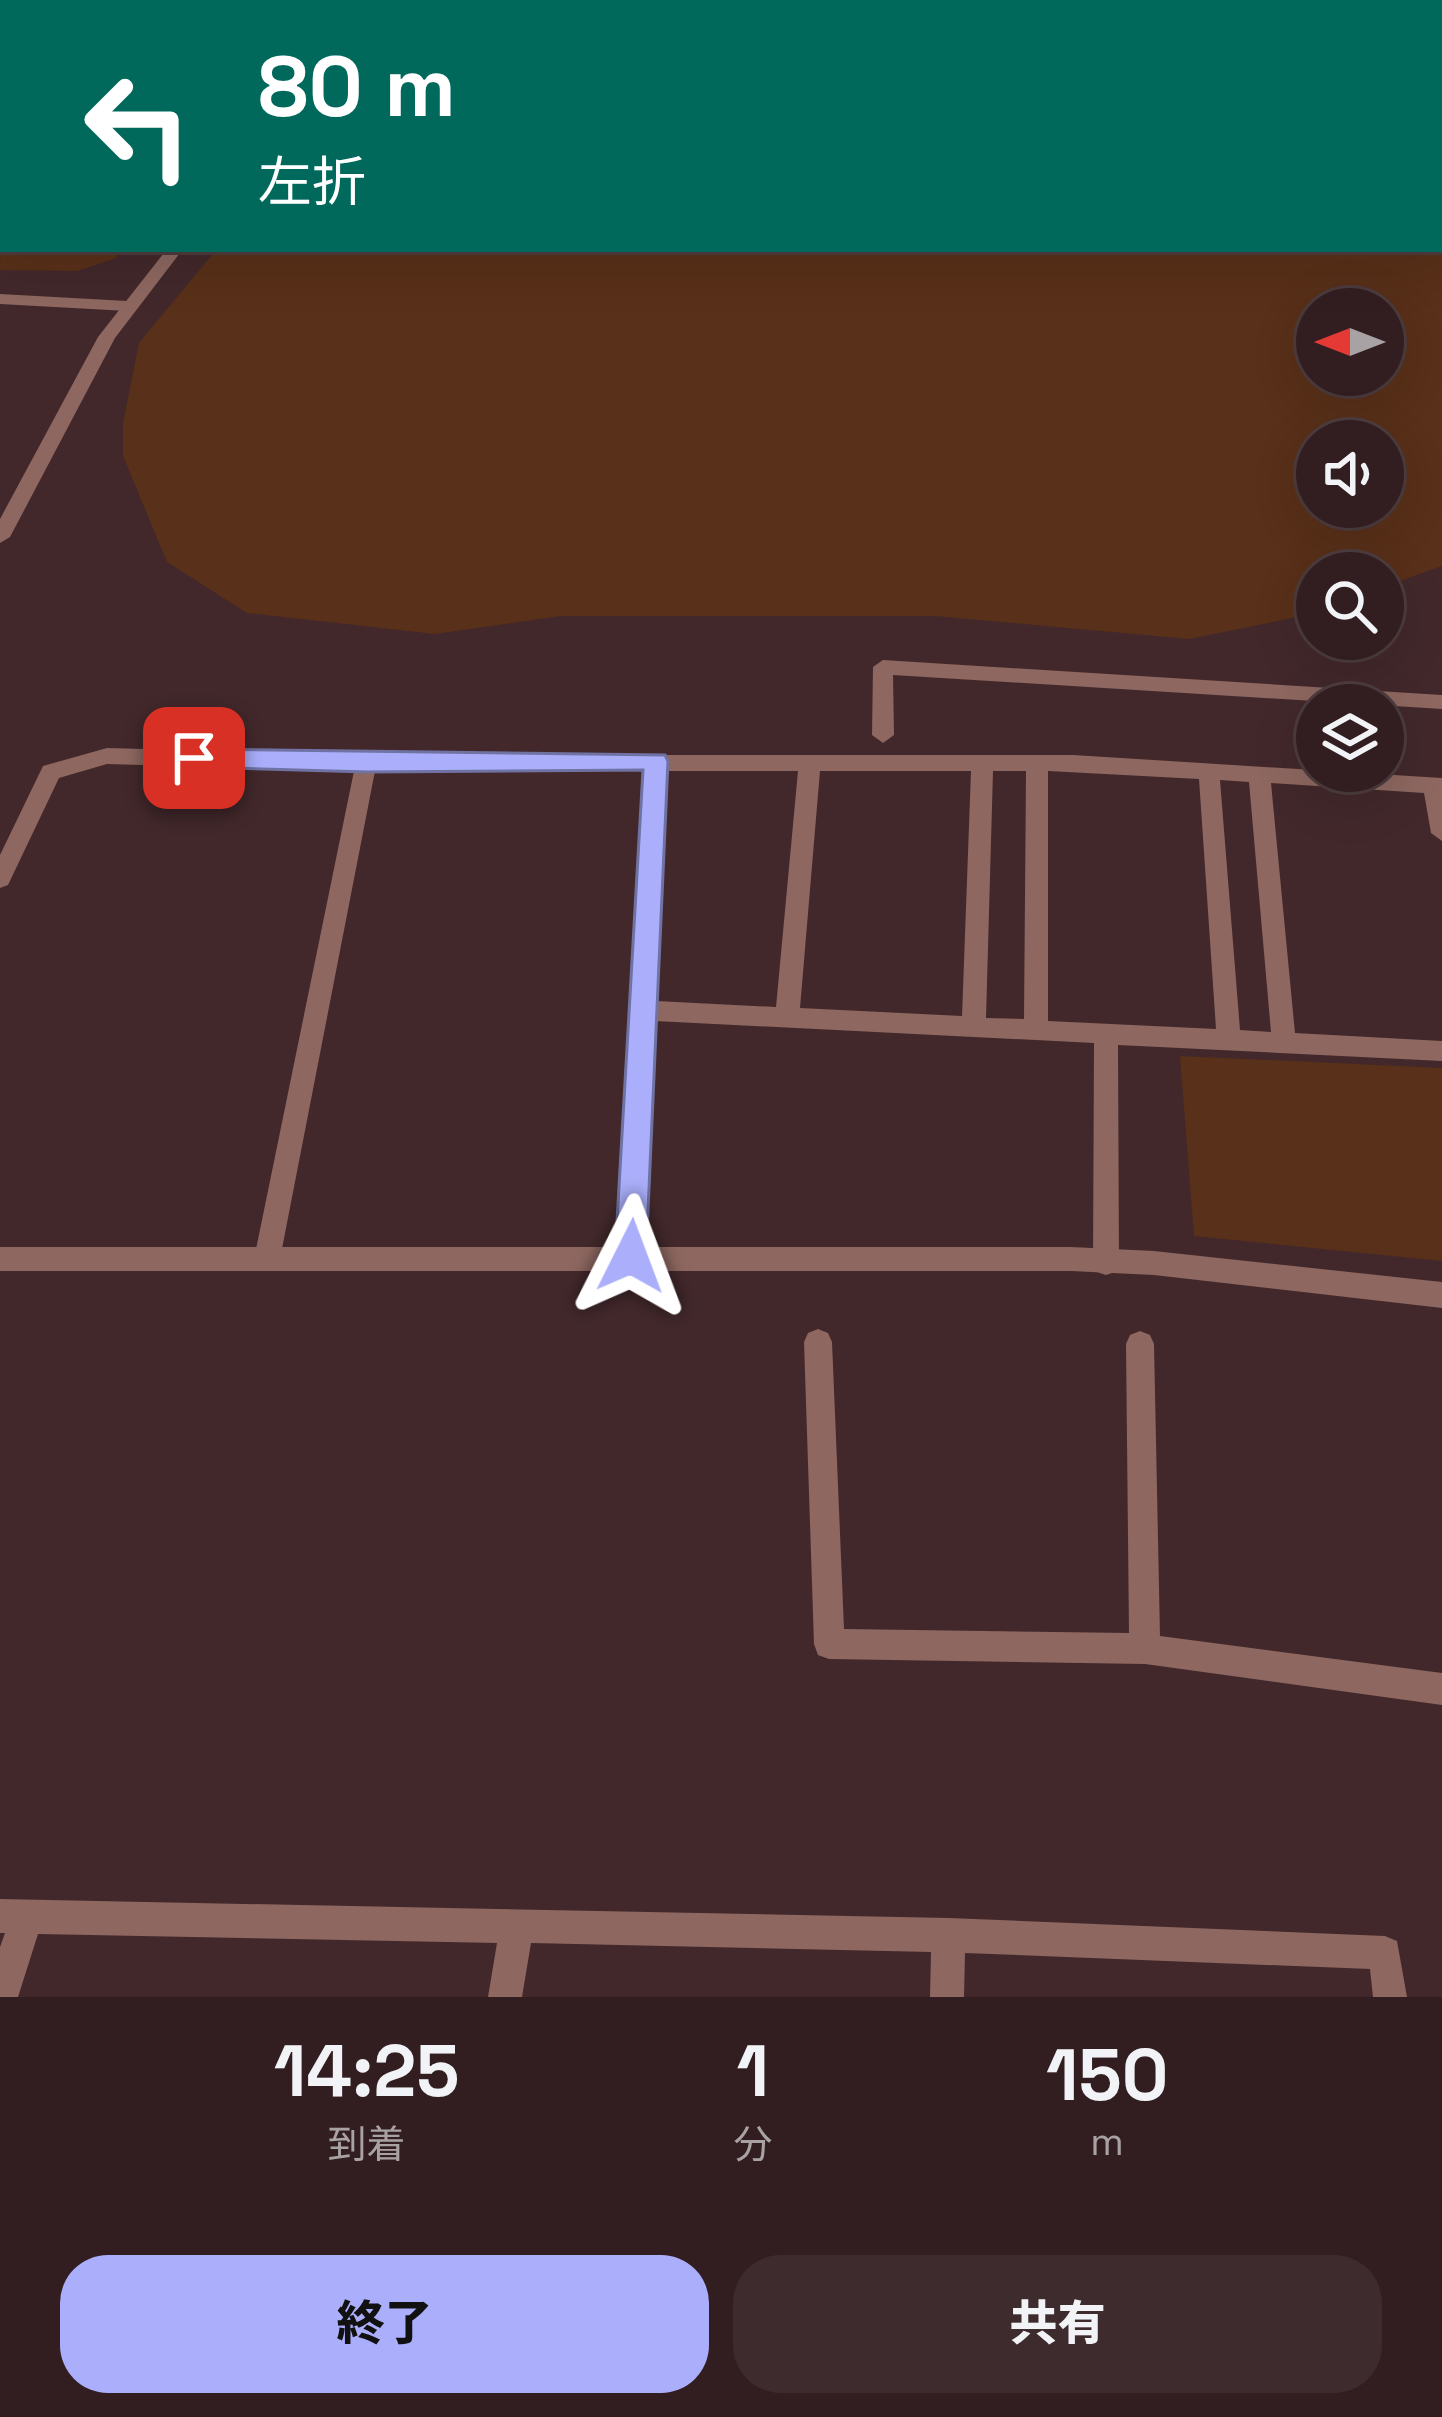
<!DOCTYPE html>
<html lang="ja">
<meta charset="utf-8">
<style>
body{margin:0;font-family:"Space Grotesk","Noto Sans JP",sans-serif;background:#3d2b2d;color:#f1f3f6;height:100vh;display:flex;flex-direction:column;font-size:45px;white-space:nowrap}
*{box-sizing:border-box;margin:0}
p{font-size:39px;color:#a8a2a5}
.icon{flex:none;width:66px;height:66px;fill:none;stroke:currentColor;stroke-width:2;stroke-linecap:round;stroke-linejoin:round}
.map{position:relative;height:1997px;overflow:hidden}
.drawer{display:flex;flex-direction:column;background:#321e20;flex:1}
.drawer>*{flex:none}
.guide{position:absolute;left:0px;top:0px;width:1443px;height:252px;box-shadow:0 12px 48px #0002,0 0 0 3px #4d3c3e;background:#00695c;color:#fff;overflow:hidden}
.needle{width:78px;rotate:270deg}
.tools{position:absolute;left:1296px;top:288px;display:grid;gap:24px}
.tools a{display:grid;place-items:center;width:108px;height:108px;border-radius:50%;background:#321e20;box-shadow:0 12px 48px #0002,0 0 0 3px #4d3c3e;font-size:60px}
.pin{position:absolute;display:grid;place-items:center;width:102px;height:102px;color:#fff;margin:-51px;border-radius:24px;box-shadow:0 6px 18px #0006}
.me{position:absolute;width:132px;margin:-66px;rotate:3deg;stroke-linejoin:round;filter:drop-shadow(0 0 9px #0008)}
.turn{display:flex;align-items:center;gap:42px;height:252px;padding:0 60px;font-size:54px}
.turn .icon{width:156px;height:156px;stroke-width:2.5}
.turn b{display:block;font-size:84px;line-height:102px}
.eta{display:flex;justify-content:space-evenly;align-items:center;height:204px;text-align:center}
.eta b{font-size:72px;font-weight:800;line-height:84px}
.button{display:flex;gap:24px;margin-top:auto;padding:24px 60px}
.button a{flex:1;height:138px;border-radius:48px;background:#abaffb;color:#111;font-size:48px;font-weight:800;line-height:138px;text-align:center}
.button a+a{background:#3d2b2d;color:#f1f3f6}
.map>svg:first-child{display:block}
</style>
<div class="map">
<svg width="1442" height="1997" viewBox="0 0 1442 1997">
<rect width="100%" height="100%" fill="#42282b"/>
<path fill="#593019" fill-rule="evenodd" d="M832 0H1442V566L1383 587V573H1317V613L1189 639 935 616H560L435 634 247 613 167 562 123 456V423L139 343 217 249H1440V3H820ZM1317 309H1383V375H1317ZM1383 441V507H1317V441Z
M3 85V249H121L116 258 77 271 0 270Z
M1180 1056 1442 1068V1261L1194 1236Z"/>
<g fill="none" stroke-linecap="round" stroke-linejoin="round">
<path fill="#8d6760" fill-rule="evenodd" d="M0 294 127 301 135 306 127 311 0 304Z"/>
<path fill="#8d6760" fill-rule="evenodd" d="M883 660 1442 695V709L893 675 894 735 883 743 872 735 873 667Z
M107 748 366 755H1073L1442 778V841L1431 833 1424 793 1271 783 1295 1033 1442 1041V1061L1118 1045 1119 1263 1115 1272 1106 1275 1097 1272 1093 1263 1094 1043 655 1021 644 1256 640 1265 631 1268 622 1265 618 1256 645 771H375L280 1259 276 1268 267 1271 258 1268 254 1259 354 771 107 764 59 778 8 885 0 888V855L43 766ZM666 771H798L776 1007 656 1001ZM820 771H971L962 1016 800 1008ZM993 771H1026L1024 1019 986 1018ZM1048 771 1199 779 1216 1029 1048 1021ZM1220 780 1249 782 1271 1032 1240 1030Z
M818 1329 828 1333 832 1342 844 1629 1129 1633 1126 1344 1130 1335 1140 1331 1150 1335 1154 1344 1160 1636 1442 1673V1705L1145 1664 829 1659 818 1655 814 1644 804 1342 808 1333Z
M0 1899 949 1918 1385 1936 1397 1941 1407 1997H1373L1370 1969 965 1953 964 1997H930L931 1952 531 1943 522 1997H488L497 1943 38 1934 18 1997H0V1947L5 1933H0Z"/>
<path fill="#8d6760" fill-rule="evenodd" d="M627 0H683L686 3H624Z
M167 249H183L115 338 10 537 0 543V519L98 337Z
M0 1247H1071L1154 1251 1442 1282V1308L1154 1275 1071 1271H0Z"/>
</g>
<path fill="#abaffb" stroke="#6f72a3" stroke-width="3" d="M194 749 665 755 668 761 646 1256 641 1266 631 1270 620 1266 615 1256 643 770 367 772 194 767 181 758Z"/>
</svg>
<div class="tools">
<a><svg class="needle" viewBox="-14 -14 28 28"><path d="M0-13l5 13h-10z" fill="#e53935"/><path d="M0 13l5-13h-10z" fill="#a8a2a5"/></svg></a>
<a><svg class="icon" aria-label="sound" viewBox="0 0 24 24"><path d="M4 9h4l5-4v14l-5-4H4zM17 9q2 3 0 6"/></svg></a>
<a><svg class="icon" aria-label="search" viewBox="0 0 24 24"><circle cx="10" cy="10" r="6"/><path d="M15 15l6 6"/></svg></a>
<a><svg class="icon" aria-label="layers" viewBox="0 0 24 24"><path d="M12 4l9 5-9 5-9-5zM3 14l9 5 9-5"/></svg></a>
</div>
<div class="pin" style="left:194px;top:758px;background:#d93025"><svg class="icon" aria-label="arrive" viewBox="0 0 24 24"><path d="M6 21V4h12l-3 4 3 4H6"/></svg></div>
<svg class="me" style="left:631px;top:1256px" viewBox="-20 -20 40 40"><path d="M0-17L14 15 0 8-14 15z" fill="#abaffb" stroke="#fff" stroke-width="4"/></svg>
<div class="guide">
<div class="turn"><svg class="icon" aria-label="left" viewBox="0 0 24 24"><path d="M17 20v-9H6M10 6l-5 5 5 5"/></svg><div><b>80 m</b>左折</div></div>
</div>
</div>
<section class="drawer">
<div class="eta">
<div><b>14:25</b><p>到着</p></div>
<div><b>1</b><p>分</p></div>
<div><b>150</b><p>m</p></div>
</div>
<div class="button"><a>終了</a><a>共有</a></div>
</section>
